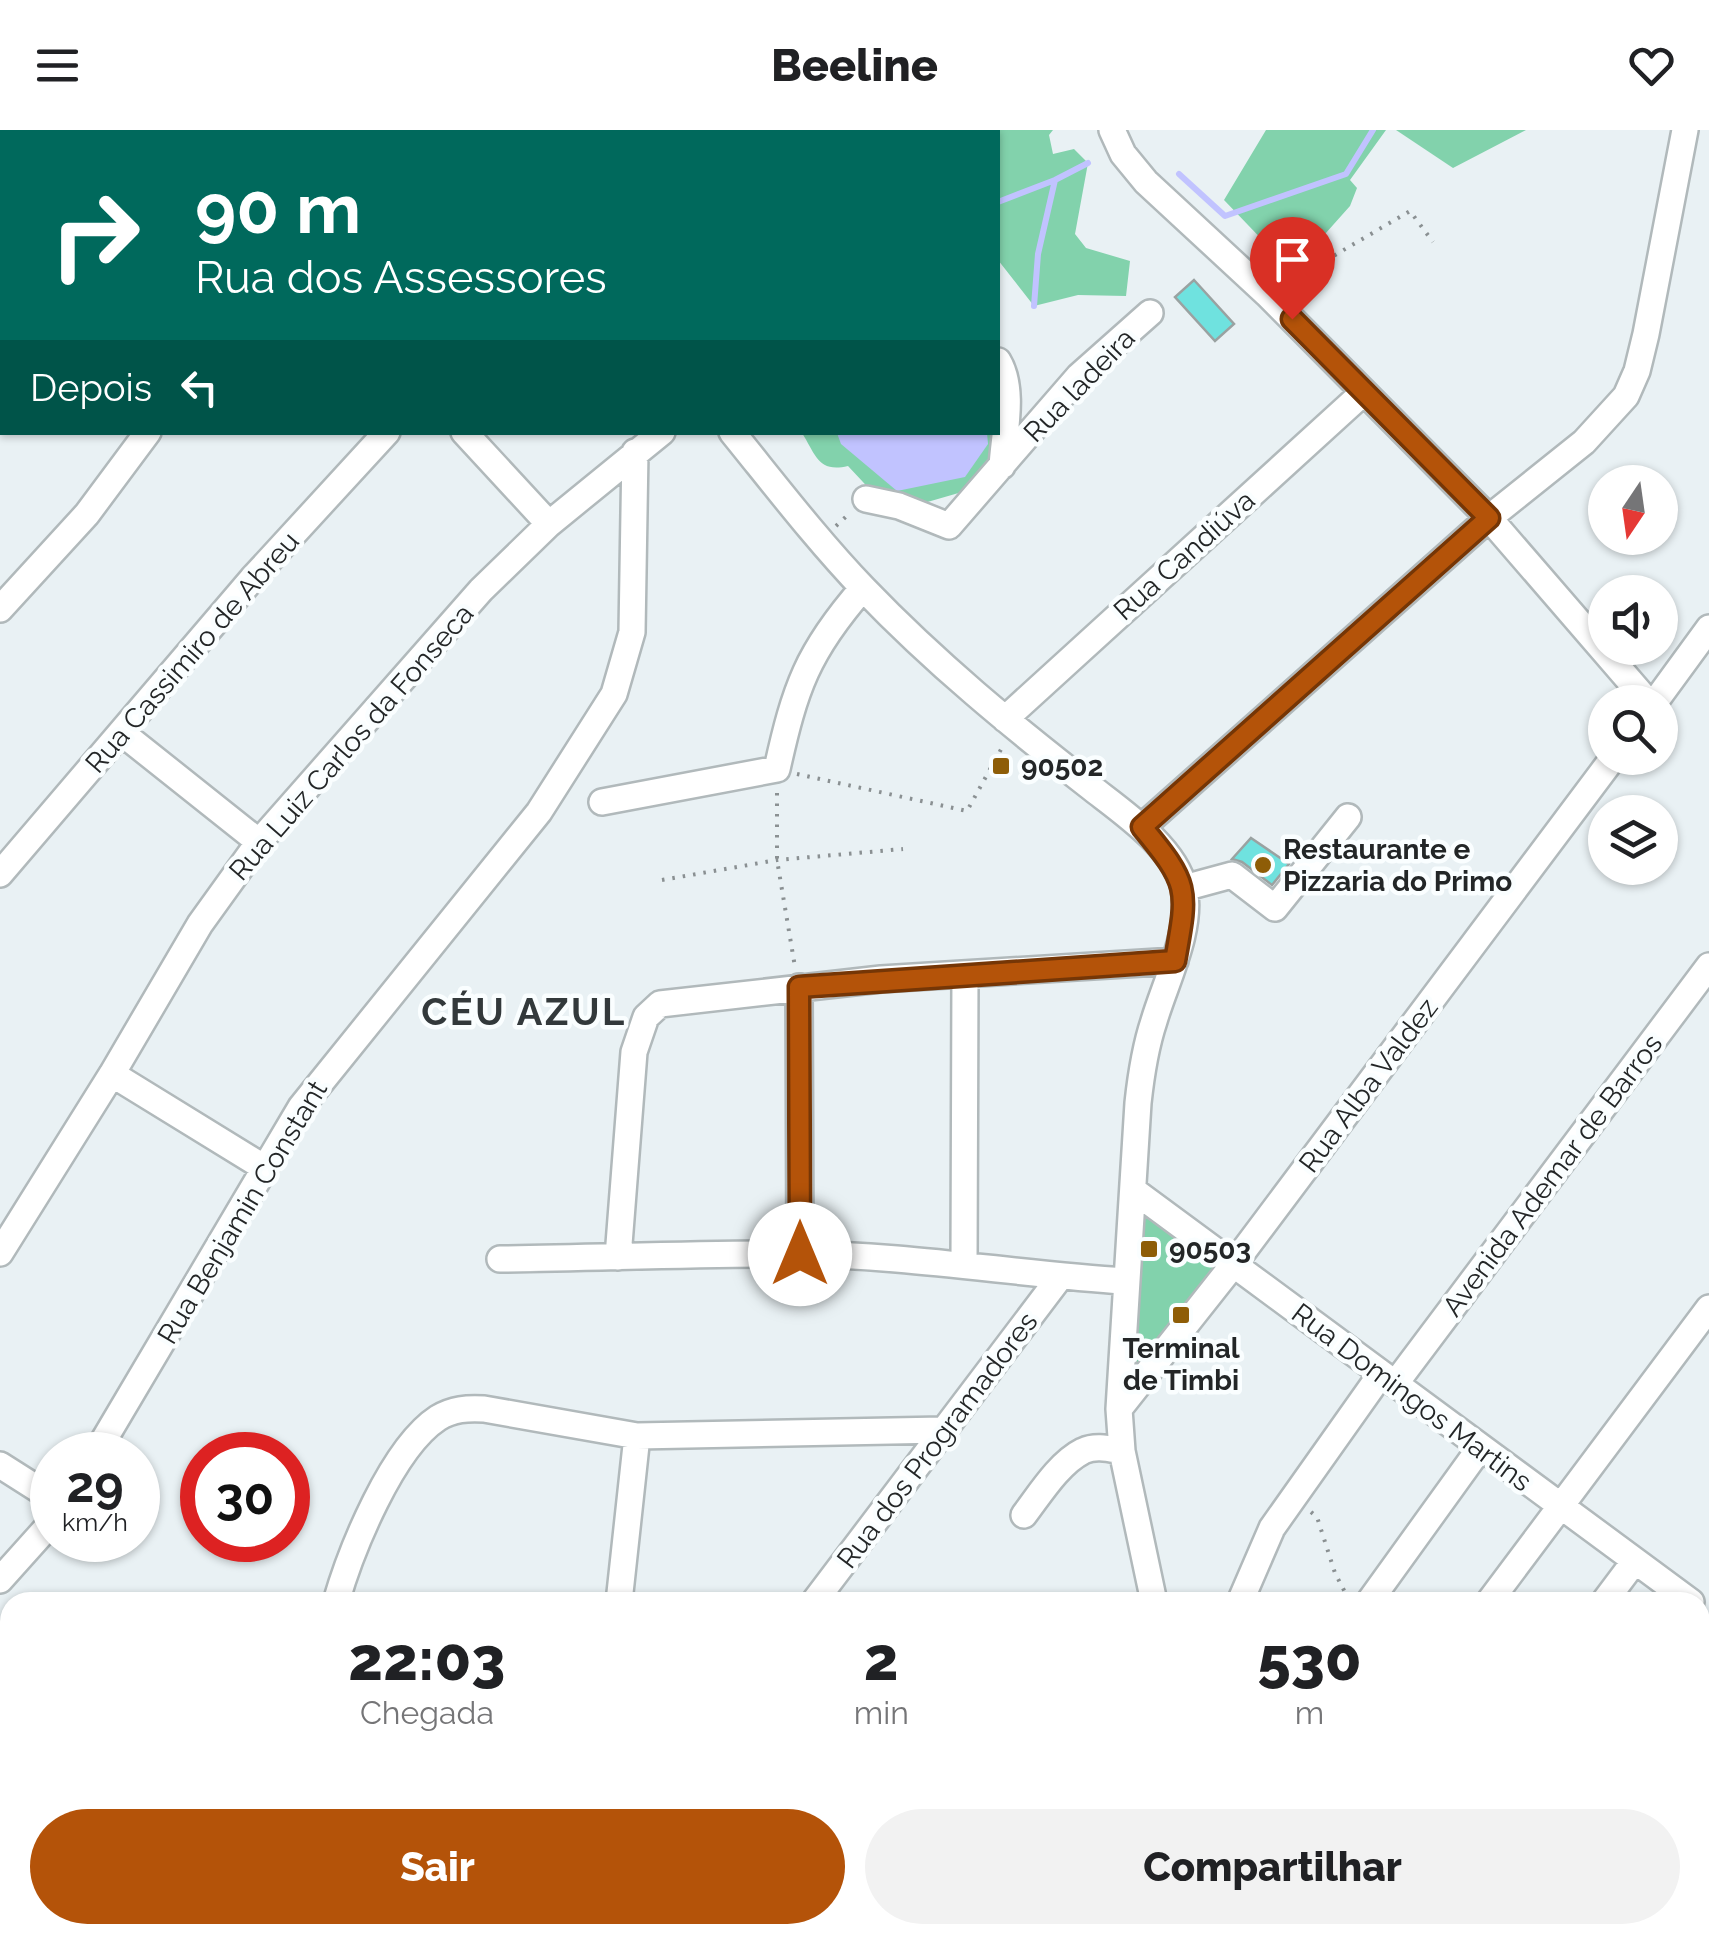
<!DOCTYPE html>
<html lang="pt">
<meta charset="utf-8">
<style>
body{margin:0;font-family:Raleway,sans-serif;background:#f2f2f2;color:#202124;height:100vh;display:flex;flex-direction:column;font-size:38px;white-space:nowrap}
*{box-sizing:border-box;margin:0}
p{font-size:32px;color:#757577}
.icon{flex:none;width:55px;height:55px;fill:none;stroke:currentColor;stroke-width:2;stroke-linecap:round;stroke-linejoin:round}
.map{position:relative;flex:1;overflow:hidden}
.side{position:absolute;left:0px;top:1462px;width:1710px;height:352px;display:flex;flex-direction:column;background:#fff;border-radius:30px 30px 0 0;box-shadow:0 2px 8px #0004}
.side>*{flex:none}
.guide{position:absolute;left:0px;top:0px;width:1000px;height:305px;box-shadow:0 2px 8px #0004;background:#00695c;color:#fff;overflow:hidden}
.needle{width:65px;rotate:193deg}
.tools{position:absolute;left:1588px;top:335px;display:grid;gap:20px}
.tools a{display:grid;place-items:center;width:90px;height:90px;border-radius:50%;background:#fff;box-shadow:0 2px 8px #0004;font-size:50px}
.speed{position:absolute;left:30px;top:1302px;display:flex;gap:20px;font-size:50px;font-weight:700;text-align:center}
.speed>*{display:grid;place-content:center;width:130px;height:130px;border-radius:50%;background:#fff;box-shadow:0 2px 8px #0004;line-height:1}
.speed small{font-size:25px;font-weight:400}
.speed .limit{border:15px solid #d22;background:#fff;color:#111}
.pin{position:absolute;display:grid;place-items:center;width:85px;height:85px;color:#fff;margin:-102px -42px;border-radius:50% 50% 50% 0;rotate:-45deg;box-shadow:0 0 10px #0007}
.pin .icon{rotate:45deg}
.me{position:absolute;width:110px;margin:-55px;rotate:0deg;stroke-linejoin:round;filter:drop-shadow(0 0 8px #0008)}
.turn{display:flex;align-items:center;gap:35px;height:210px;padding:0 30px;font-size:45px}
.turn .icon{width:130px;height:130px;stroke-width:2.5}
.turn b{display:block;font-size:70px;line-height:85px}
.then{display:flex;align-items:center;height:95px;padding:0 30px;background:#0003;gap:20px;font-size:38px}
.eta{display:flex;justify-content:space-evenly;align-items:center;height:170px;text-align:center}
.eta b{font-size:60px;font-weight:800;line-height:70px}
.cta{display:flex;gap:20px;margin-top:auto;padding:20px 30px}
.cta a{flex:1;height:115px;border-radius:60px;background:#b45309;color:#fff;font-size:40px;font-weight:800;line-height:115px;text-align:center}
.cta a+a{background:#f2f2f2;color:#202124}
header{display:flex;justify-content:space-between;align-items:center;height:130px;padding:0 30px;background:#fff;font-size:45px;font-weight:800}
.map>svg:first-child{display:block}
</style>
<header><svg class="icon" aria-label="menu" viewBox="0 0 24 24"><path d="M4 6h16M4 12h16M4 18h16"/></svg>Beeline<svg class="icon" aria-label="heart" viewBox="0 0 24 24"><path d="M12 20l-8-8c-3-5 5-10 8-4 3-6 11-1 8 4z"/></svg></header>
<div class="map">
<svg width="1709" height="1813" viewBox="0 0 1709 1813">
<rect width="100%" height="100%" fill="#e9f1f4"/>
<path fill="#d5e4eb" d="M1709 1534V1813H1643L1632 1805H1700V1546Z"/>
<path fill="#82d2ac" d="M707 0H1053L1049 5 1053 24 1074 19 1088 33 1075 104 1086 118 1130 131 1126 166 1078 165 1034 176 998 130V2Z
M1266 0H1386L1350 50 1357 58 1350 76 1292 141 1224 70Z
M1396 0H1526L1453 38Z
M802 303H997L993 327 962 362 924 373 877 367 848 336C818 343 816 325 802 303Z
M1133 1060 1233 1135 1119 1279Z
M1700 1741 1709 1748V1813H1671L1660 1805H1700Z"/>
<path fill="#c1c3ff" d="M837 303H987L988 314 965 347 897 361 841 314Z"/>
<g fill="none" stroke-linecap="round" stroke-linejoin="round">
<path stroke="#c1c3ff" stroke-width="6" d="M1179 44 1225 86 1346 44 1373 0
M998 72 1055 50 1088 33
M1034 176 1038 124 1055 50
M0 1795 10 1797
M71 1805 109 1813"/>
</g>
<path fill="#6fe2df" stroke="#9aa2a1" stroke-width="2.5" d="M1194 150 1234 194 1215 211 1175 167Z
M1251 708 1289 734 1272 755 1242 732 1232 729Z"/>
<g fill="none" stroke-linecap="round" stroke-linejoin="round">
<defs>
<path id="minor" d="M95 0 96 2
M290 0 291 2
M469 0V2
M510 0 511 2
M1112 0 1123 24 1146 52 1267 164 1489 388 1648 572
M998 231C1015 259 1004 304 1002 336
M464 302 549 394
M732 302C775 355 817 410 864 459 935 533 1013 597 1093 659 1124 683 1175 718 1184 758 1193 799 1165 853 1154 891 1145 918 1141 945 1138 973L1119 1279 1122 1321 1154 1472
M866 369 899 376 949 396 1079 246 1150 183
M0 479 87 384 148 302
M1655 572 1709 498
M1005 589 1364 262
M122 603 259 712
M602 672 777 639C795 558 807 522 863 458
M1142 697 1489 388 1584 312 1626 266 1637 241 1646 204 1685 0
M0 744 252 449 387 302
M1184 758 1232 745 1275 778 1348 687
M799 857 800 1124
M112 944 263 1037
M1133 1060 1691 1472
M0 1123 112 944 200 794 259 712 481 460 549 394 662 302
M618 1127 634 922 646 887 660 874 881 849 1175 831
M500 1129C599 1128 699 1123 798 1124 908 1125 1016 1144 1125 1151
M964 1134 965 844
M1395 1254 1709 836
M1119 1279 1233 1135 1613 628
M95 1325 301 977 539 682 614 564 632 502 635 322
M0 1335 52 1368
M1024 1385C1040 1364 1059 1333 1083 1321 1096 1315 1110 1319 1122 1321
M0 1450 52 1392
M336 1472C351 1420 392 1318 438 1288 453 1279 467 1278 484 1279L637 1306 943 1300
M619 1472 637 1306
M814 1472 1060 1147
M1240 1472 1272 1398 1381 1244
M1369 1472 1480 1318
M1489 1472 1709 1178
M1604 1472 1634 1432
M1700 1527 1709 1515
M397 1805 407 1813
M1443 1805 1453 1813
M1546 1805 1549 1813
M356 1813 363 1805
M552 1813 558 1805
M694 1813 700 1805
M1034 1813 1038 1805
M1261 1813 1267 1805"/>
</defs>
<use href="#minor" stroke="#b1b9bb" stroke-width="30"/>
<path stroke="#8a9092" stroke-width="4" stroke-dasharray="2.5 8" stroke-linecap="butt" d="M1289 152 1410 81 1433 112
M836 396 851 382
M797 644 967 681 1004 614
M777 663V730L795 837
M662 750 777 730 903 719
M1311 1382 1317 1387 1335 1443 1348 1468
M1700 1613 1709 1601
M1700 1625 1709 1631
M1700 1721 1709 1727"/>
<use href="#minor" stroke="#fff" stroke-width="25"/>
</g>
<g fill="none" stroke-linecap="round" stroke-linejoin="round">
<defs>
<path id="route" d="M800 1124 799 857 1175 831C1188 759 1190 755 1142 697L1489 388 1292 189"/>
</defs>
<use href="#route" stroke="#753606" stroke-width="25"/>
<use href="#route" stroke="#b45309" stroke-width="18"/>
</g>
<g fill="#8e5d07" stroke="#fafeff" stroke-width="4">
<rect x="991" y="626" width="20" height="20" rx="5"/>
<circle cx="1263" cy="735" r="10"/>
<rect x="1139" y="1109" width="20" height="20" rx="5"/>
<rect x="1171" y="1175" width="20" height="20" rx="5"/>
</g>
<g text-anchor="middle" stroke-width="9" stroke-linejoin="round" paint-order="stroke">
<g font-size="28" fill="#232627" stroke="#fafeff">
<text transform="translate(1079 255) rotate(-46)" y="10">Rua ladeira</text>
<text transform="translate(1184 425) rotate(-42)" y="10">Rua Candiúva</text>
<text transform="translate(192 522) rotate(-49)" y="10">Rua Cassimiro de Abreu</text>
<text transform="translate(351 612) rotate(-49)" y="10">Rua Luiz Carlos da Fonseca</text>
<text transform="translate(1368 955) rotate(-53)" y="10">Rua Alba Valdez</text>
<text transform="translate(1552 1045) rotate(-53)" y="10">Avenida Ademar de Barros</text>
<text transform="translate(242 1082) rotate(-59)" y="10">Rua Benjamin Constant</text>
<text transform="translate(1412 1267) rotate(37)" y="10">Rua Domingos Martins</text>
<text transform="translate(937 1310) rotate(-53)" y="10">Rua dos Programadores</text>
</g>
<g font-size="28" font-weight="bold" fill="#232627" stroke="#fafeff" text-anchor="start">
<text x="1021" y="646">90502</text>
<text x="1283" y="729">Restaurante e<tspan x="1283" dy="32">Pizzaria do Primo</tspan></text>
<text x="1169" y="1129">90503</text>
<text x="1181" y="1228" text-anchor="middle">Terminal<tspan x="1181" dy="32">de Timbi</tspan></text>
</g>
<g font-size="38" font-weight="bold" letter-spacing="2.5" fill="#33393b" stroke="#fafeff">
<text x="524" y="895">CÉU AZUL</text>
</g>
</g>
</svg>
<div class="tools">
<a><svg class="needle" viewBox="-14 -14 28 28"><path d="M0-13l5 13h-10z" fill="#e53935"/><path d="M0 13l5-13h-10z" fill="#757577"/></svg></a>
<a><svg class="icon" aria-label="sound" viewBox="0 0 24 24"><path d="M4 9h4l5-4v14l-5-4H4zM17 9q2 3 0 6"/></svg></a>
<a><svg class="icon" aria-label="search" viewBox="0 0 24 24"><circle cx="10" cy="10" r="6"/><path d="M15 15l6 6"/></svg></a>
<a><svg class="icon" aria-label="layers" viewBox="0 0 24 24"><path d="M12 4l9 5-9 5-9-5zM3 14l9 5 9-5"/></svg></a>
</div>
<div class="speed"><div>29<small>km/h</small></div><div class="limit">30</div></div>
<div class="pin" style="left:1292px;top:189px;background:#d93025"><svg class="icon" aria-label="arrive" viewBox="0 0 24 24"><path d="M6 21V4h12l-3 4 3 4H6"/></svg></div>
<svg class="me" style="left:800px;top:1124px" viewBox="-20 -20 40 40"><circle r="19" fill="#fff"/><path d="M0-13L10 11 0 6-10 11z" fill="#b45309"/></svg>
<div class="guide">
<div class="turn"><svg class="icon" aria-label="right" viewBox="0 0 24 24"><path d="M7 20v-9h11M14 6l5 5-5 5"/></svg><div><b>90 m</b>Rua dos Assessores</div></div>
<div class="then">Depois<svg class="icon" aria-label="left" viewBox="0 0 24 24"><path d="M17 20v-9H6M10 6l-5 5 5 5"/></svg></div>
</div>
<section class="side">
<div class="eta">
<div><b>22:03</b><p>Chegada</p></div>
<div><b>2</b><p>min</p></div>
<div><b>530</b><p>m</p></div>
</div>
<div class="cta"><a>Sair</a><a>Compartilhar</a></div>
</section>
</div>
